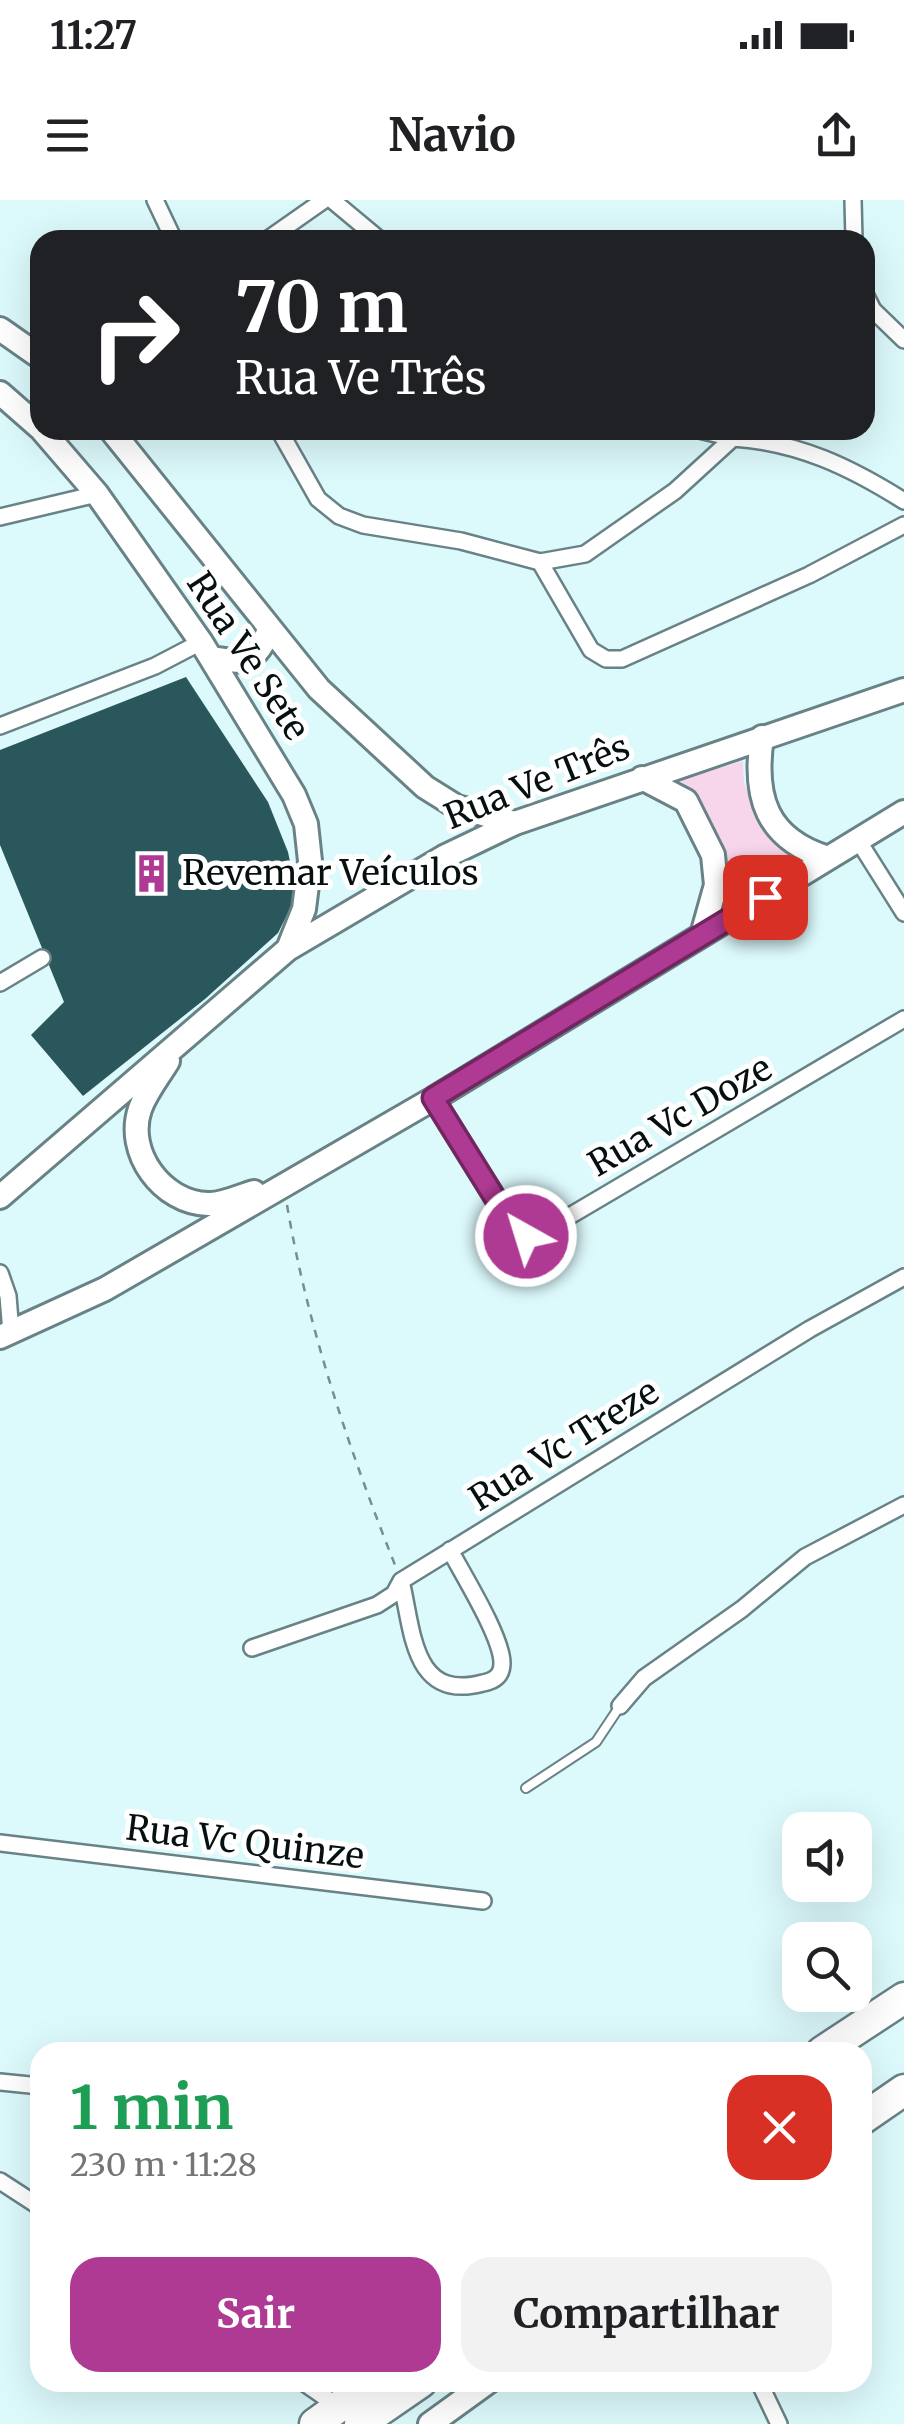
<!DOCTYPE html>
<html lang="pt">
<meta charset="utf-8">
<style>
body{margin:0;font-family:Merriweather,serif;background:#f2f2f2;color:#202124;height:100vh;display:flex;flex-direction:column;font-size:38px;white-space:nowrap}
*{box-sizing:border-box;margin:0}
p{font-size:32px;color:#757577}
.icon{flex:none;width:55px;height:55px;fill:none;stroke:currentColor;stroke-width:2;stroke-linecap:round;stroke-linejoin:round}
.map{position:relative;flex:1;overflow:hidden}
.side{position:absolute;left:30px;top:1842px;width:842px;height:350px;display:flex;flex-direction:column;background:#fff;border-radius:30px;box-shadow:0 10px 40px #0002}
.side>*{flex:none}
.top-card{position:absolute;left:30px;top:30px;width:845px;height:210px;border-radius:30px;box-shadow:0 10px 40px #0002;background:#202124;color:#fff;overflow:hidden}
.buttons{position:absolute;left:782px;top:1612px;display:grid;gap:20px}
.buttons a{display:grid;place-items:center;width:90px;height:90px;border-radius:20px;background:#fff;box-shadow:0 10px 40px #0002;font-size:50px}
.pin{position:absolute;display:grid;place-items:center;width:85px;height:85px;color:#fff;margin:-42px;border-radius:20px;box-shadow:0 5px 15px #0006}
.me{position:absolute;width:110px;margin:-55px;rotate:321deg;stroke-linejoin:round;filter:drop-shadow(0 0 8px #0008)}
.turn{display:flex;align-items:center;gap:35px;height:210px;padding:0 40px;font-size:45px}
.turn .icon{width:130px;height:130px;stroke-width:2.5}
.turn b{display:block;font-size:70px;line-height:85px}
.round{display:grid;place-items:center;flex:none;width:105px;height:105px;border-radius:30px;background:#f2f2f2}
.headline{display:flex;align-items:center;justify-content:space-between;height:170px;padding:0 40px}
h1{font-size:60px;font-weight:700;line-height:75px;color:#1e9e55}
.action{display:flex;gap:20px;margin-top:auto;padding:20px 40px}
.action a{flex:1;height:115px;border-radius:30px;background:#af3a93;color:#fff;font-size:40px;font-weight:700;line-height:115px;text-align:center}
.action a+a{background:#f2f2f2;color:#202124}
.status{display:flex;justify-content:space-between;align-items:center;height:70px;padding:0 50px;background:#fff;direction:ltr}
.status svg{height:28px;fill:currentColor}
header{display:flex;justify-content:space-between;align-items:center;height:130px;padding:0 40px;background:#fff;font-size:45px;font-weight:700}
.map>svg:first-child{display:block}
</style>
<div class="status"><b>11:27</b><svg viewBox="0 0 49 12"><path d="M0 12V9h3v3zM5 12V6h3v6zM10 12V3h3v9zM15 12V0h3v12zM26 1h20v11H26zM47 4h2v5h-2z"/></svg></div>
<header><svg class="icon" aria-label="menu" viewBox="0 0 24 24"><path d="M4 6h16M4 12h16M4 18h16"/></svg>Navio<svg class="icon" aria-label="share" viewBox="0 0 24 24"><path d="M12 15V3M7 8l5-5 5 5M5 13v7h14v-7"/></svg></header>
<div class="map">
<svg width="904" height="2224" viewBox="0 0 904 2224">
<rect width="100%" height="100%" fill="#dcf9fc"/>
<path fill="#f7d6ec" d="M743 561 744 583 775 643 803 657 727 699 733 676 694 594 680 580Z"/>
<path fill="#29575c" d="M186 477 268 602 288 652 297 695 278 733 205 799 83 896 31 835 64 802 0 645V550Z"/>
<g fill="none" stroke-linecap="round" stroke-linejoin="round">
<defs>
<path id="lane" d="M526 1588 596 1542 620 1506"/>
<path id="street" d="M155 0 174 40
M332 0 380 40
M853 0 854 40
M267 40 324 0
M865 94 873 110 904 140
M279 230 318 299 339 316 363 325 461 341 540 362 585 354 675 291 733 238C798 242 850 267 904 301
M699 230 733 238
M0 317 97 294
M540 362 591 450 606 459H622L809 375 904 325
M0 526 155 466 201 442
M858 640 904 713
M0 783 42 758
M433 899 510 1023 520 1033 534 1037 904 819
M0 1073 8 1096 11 1133
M401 1381C413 1430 412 1502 483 1483 494 1481 502 1476 502 1463 502 1437 463 1375 450 1350
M252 1448 377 1405 394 1394 401 1381 810 1129 904 1077
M620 1506 644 1478 742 1409 805 1357 904 1305
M0 1643 483 1701
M0 1882 40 1886
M0 1981 40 2007
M303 2182 339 2207
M759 2182 779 2224"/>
<path id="secondary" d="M0 129 40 157
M0 193 40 228
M42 230 97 294 201 442 294 595 306 624 310 661 304 709 288 749
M111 230 319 489 425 587 457 607 515 623
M212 458C246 464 256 462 270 428
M762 537C753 597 766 639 828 658
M642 578 686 601 713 655 716 685 702 735
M168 861C159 876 146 892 140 909 125 952 162 1003 208 1004 222 1005 240 996 254 992
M0 997 288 749 444 657 515 623 904 490
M0 1137 105 1089 433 899 904 612
M430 2224 488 2182"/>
<path id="highway" d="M822 1852 904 1798
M862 1919 904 1890
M315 2224 373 2182
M360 2224 421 2182"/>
</defs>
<use href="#lane" stroke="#688285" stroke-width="12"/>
<use href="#street" stroke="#688285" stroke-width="20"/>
<use href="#secondary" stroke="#688285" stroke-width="28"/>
<use href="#highway" stroke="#688285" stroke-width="35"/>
<path stroke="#798d8f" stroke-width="2.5" stroke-dasharray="8 8" stroke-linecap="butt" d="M287 1005C308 1129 349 1249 395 1365"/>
<use href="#lane" stroke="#fff" stroke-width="8"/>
<use href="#street" stroke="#fff" stroke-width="15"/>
<use href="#secondary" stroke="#fff" stroke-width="22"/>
<use href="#highway" stroke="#fff" stroke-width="30"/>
</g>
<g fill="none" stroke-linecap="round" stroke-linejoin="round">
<defs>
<path id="route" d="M526 1036 510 1022 433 898 765 697"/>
</defs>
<use href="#route" stroke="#722660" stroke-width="25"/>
<use href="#route" stroke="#af3a93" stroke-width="18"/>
</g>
<defs>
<symbol id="building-bare" viewBox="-9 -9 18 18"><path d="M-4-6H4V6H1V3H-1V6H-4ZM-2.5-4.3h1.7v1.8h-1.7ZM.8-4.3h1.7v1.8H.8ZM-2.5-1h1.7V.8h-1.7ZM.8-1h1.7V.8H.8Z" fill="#af3a93" stroke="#fff" stroke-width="2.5" paint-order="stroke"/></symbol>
</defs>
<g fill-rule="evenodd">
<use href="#building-bare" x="124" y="646" width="55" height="55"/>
</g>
<g text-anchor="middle" stroke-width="10" stroke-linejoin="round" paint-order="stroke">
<g font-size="35" fill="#061011" stroke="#fff">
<text transform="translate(248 456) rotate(57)" y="12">Rua Ve Sete</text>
<text transform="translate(537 582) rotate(-22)" y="12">Rua Ve Três</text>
<text transform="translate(680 916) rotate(-30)" y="12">Rua Vc Doze</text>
<text transform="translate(564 1245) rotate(-32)" y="12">Rua Vc Treze</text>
<text transform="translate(245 1642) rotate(7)" y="12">Rua Vc Quinze</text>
</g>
<g font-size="35" fill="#061011" stroke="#fff" text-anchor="start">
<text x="182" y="685">Revemar Veículos</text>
</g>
</g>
</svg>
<div class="buttons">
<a><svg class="icon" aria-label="sound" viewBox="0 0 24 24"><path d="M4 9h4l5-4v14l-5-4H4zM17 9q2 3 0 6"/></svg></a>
<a><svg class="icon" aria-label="search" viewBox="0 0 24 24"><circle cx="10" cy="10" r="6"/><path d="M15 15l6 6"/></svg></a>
</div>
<div class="pin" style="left:765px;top:697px;background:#d93025"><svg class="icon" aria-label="arrive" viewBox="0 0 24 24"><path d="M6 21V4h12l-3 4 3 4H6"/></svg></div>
<svg class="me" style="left:526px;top:1036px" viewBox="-20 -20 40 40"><circle r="17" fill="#af3a93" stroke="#fff" stroke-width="3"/><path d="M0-11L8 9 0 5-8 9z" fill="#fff"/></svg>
<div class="top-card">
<div class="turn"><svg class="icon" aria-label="right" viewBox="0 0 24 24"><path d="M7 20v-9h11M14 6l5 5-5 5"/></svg><div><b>70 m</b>Rua Ve Três</div></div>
</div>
<section class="side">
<div class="headline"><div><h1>1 min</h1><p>230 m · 11:28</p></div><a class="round" style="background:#d93025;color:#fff"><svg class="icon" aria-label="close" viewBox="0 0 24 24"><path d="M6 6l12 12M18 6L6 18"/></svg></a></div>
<div class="action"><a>Sair</a><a>Compartilhar</a></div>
</section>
</div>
